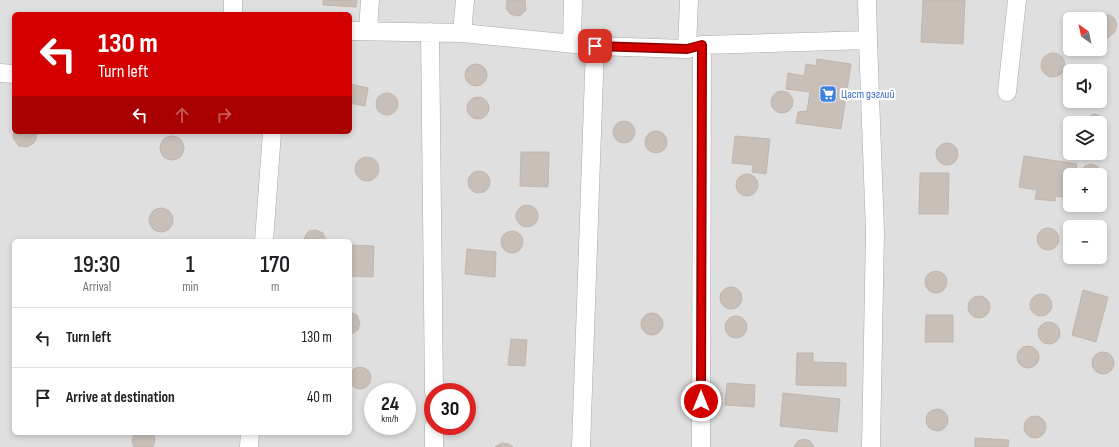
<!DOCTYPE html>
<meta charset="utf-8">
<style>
body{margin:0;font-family:"Sofia Sans Condensed",sans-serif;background:#f2f2f2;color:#202124;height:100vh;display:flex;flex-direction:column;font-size:15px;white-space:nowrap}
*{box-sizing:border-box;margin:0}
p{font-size:13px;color:#757577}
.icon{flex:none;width:22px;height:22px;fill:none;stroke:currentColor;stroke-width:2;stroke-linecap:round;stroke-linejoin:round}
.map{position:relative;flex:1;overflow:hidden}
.sheet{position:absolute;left:12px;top:239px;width:340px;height:196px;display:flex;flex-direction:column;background:#fff;border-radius:6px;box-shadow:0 2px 6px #0003}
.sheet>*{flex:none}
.hud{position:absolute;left:12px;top:12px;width:340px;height:122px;border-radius:6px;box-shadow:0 2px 6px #0003;background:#d40000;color:#fff;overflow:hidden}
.needle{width:26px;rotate:327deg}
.fabs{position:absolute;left:1063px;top:12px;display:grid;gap:8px}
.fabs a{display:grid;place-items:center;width:44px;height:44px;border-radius:6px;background:#fff;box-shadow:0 2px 6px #0003;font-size:20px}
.speed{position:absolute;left:364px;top:383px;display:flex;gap:8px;font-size:20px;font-weight:700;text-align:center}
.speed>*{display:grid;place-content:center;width:52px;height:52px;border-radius:50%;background:#fff;box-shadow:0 2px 6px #0003;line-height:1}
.speed small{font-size:10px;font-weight:400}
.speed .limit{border:6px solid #d22;background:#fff;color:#111}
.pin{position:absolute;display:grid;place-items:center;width:34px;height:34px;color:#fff;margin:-17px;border-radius:8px;box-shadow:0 2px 6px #0006}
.me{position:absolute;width:44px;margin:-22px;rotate:0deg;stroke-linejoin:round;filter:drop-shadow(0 0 3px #0008)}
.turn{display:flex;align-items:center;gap:14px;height:84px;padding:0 20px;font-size:18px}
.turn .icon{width:52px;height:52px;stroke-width:2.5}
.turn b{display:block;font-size:28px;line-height:34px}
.lanes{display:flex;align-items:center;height:38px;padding:0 20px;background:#0003;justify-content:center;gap:20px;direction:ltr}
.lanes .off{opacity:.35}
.eta{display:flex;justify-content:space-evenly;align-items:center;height:68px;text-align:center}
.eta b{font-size:24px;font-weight:600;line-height:28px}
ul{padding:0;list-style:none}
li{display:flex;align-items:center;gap:12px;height:60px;padding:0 20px;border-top:1px solid #e0e0e0}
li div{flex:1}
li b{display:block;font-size:15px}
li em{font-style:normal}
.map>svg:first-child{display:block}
</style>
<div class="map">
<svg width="1119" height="447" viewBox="0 0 1119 447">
<rect width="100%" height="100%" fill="#f2efe9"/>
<path fill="#e0dfdf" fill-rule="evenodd" d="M0 0H1119V447H0ZM14 14H350V132H14ZM1070 19H1100V49H1070ZM1070 71H1100V101H1070ZM1070 123H1100V153H1070ZM1070 175H1100V205H1070ZM1070 227H1100V257H1070ZM14 241H350V433H14ZM373 392H407V426H373ZM433 392H467V426H433Z"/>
<path fill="#c7bfb8" stroke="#c4b6ab" d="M323 0H357L356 7 323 5Z
M507 0H525L526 10 521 15 517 16 510 14 506 8Z
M923 0H965L963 44 921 42Z
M1103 15H1110L1114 18 1117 24 1115 32 1109 37 1105 38 1100 36V19H1097Z
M1041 65a12 12 0 1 1 24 0a12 12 0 1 1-24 0Z
M817 59 851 64 841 129 796 123 798 112 807 111 810 92 786 89 788 73 804 76 806 64 816 66Z
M465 75a11 11 0 1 1 22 0a11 11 0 1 1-22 0Z
M350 84 368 88 365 106 350 103Z
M771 102a11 11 0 1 1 22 0a11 11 0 1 1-22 0Z
M376 104a11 11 0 1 1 22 0a11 11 0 1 1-22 0Z
M467 108a11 11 0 1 1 22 0a11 11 0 1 1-22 0Z
M1094 114 1100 116 1105 122 1104 130 1100 134V123H1084L1086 118Z
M613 132a11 11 0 1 1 22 0a11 11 0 1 1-22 0Z
M14 131 36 132V139L34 143 27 147 19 146 14 140 13 136Z
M645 142a11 11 0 1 1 22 0a11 11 0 1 1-22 0Z
M735 136 770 139 766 174 752 172 753 165 732 163Z
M160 148a12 12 0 1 1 24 0a12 12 0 1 1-24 0Z
M936 154a11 11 0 1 1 22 0a11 11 0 1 1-22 0Z
M521 152H549L548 187 520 186Z
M1024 156 1077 164 1075 175H1070V198L1056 196 1055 201 1035 199 1037 190 1019 187Z
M355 169a12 12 0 1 1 24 0a12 12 0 1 1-24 0Z
M1091 164 1097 166 1100 169 1102 176 1100 181V175H1080L1081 171 1085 166Z
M468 182a11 11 0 1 1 22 0a11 11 0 1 1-22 0Z
M920 173H949L948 214H919Z
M736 185a11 11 0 1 1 22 0a11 11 0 1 1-22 0Z
M516 216a11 11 0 1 1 22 0a11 11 0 1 1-22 0Z
M149 220a12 12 0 1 1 24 0a12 12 0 1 1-24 0Z
M1037 239a11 11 0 1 1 22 0a11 11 0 1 1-22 0Z
M316 230 323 233 326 241H303L307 233 309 231Z
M501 242a11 11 0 1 1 22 0a11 11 0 1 1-22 0Z
M350 245 374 246 373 277 350 276Z
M467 249 496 252 495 277 465 274Z
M925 282a11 11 0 1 1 22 0a11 11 0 1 1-22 0Z
M720 298a11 11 0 1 1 22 0a11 11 0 1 1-22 0Z
M1083 290 1108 297 1096 342 1072 335Z
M1030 305a11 11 0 1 1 22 0a11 11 0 1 1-22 0Z
M968 307a11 11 0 1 1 22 0a11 11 0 1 1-22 0Z
M350 312 357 315 360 323 358 330 350 335Z
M641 324a11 11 0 1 1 22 0a11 11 0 1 1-22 0Z
M926 315H953V342H925Z
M725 327a11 11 0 1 1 22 0a11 11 0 1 1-22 0Z
M1038 333a11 11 0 1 1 22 0a11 11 0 1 1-22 0Z
M511 339 527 340 525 366 508 365Z
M1017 357a11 11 0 1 1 22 0a11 11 0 1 1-22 0Z
M1092 363a11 11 0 1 1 22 0a11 11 0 1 1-22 0Z
M797 353H813V362L846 363V386L796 385Z
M349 378a11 11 0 1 1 22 0a11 11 0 1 1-22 0Z
M727 383 755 385 754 407 725 405Z
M783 393 840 399 837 432 780 426Z
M926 420a11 11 0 1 1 22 0a11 11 0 1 1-22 0Z
M1024 427a11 11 0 1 1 22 0a11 11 0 1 1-22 0Z
M134 433H153L155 440 153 447H134L132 441Z
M975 438 1009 440 1008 447H975Z
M804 439 810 441 814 447H794L798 441Z
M502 443 509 444 513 447H495Z"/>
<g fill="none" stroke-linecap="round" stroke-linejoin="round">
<defs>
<path id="street" d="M867 0 868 40 875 232 871 447
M233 14V0
M350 31 462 33 595 46 687 49 702 45 868 40
M368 31 370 0
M430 32 434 392
M462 33 465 0
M572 44 573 0
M687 49 689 0
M0 73 14 74
M1007 92 1017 0
M264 241 272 132
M249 447 250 433
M434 447V426
M581 447 595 46
M701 447 702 45"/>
</defs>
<use href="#street" stroke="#a9a9a9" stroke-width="19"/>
<use href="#street" stroke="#fff" stroke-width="18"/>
</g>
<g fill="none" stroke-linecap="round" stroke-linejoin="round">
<defs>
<path id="route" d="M595 46 687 49 702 45 701 401"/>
</defs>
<use href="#route" stroke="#8a0000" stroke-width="10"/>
<use href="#route" stroke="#d40000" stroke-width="7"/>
</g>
<defs>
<symbol id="supermarket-square" viewBox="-11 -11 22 22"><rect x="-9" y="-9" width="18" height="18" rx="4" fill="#3f7fe0" stroke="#fff"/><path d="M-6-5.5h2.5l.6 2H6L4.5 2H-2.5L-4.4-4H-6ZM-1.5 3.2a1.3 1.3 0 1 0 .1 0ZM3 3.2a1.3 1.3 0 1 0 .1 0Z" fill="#fff"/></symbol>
</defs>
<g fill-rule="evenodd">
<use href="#supermarket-square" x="818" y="84" width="20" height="20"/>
</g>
<g text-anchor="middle" stroke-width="4" stroke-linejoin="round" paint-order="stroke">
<g font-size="12" fill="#366cbe" stroke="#fff" text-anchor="start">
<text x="841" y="98">Цаст дэглий</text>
</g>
</g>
</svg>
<div class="fabs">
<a><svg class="needle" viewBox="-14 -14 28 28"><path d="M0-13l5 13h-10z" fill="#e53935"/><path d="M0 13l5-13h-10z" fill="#757577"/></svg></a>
<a><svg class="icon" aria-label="sound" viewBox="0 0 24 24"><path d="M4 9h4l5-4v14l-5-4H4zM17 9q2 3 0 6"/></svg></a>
<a><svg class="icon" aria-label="layers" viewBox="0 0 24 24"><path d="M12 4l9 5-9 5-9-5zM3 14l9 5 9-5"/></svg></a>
<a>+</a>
<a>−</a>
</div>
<div class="speed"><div>24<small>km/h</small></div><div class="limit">30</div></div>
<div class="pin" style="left:595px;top:46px;background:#d93025"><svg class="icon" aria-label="arrive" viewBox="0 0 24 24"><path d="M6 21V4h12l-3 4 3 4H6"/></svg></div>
<svg class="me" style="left:701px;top:401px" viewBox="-20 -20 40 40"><circle r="17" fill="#d40000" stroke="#fff" stroke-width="3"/><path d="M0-11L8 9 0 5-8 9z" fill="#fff"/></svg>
<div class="hud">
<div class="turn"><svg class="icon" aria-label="left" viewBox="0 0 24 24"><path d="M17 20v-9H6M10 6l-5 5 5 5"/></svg><div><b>130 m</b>Turn left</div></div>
<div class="lanes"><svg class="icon" aria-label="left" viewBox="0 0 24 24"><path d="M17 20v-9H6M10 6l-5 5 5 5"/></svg><svg class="icon off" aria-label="ahead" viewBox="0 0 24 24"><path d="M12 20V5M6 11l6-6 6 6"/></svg><svg class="icon off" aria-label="right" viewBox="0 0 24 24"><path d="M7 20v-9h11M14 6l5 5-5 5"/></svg></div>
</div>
<section class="sheet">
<div class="eta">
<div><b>19:30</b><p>Arrival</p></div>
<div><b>1</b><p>min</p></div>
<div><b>170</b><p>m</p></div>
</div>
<ul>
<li><svg class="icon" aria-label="left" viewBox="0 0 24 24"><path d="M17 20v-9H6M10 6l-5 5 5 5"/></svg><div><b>Turn left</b></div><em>130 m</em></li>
<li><svg class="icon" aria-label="arrive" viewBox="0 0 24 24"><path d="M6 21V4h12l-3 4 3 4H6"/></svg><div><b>Arrive at destination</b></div><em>40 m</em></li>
</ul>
</section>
</div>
